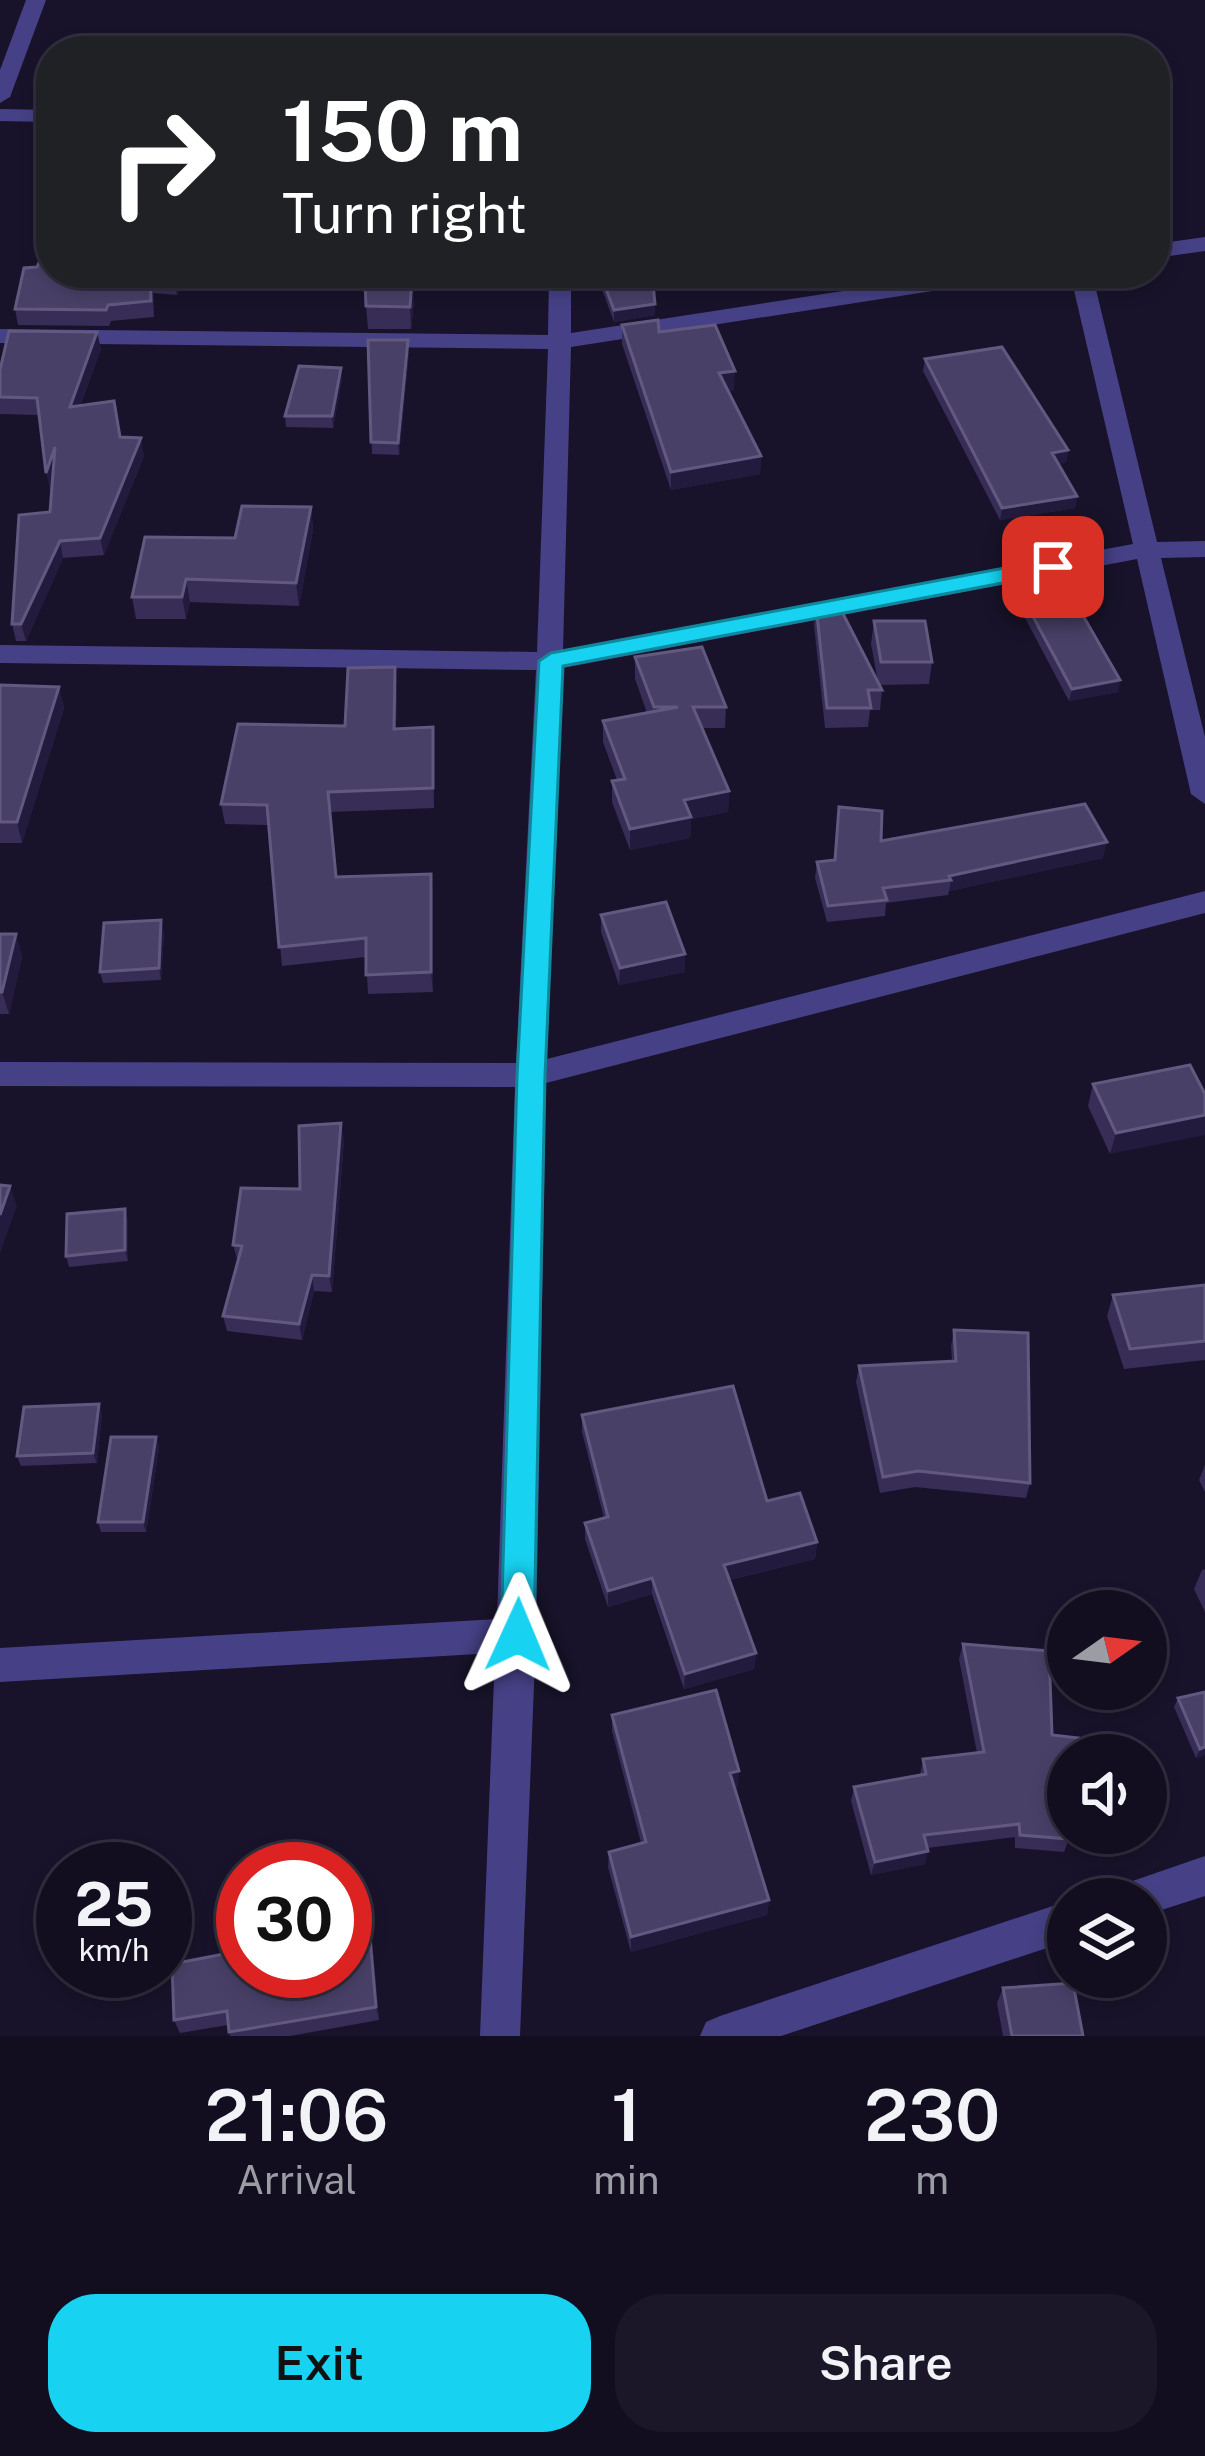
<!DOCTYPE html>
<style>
body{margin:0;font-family:"Public Sans",sans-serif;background:#1b1729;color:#f1f3f6;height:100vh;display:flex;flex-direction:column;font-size:45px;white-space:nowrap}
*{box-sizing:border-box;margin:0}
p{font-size:39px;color:#9c9ca5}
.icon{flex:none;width:66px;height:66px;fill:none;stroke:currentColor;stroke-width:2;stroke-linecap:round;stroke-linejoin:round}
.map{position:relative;height:2036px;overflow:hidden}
.side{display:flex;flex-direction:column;background:#120e20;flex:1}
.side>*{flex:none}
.hud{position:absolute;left:36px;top:36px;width:1134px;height:252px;border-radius:48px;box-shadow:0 6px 18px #0003,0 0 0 3px #312e3e;background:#202124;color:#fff;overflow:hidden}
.needle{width:78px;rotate:76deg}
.fabs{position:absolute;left:1047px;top:1590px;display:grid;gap:24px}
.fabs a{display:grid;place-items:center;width:120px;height:120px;border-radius:50%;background:#120e20;box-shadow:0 6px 18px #0003,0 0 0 3px #312e3e;font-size:60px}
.speed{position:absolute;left:36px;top:1842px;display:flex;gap:24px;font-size:60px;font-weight:700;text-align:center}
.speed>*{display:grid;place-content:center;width:156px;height:156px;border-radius:50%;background:#120e20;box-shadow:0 6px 18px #0003,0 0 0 3px #312e3e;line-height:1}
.speed small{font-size:30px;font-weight:400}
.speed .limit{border:18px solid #d22;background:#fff;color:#111}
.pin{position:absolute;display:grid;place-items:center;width:102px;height:102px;color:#fff;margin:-51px;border-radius:24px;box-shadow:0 6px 18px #0006}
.me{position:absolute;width:132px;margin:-66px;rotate:1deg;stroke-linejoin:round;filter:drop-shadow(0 0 9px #0008)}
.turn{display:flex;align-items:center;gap:42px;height:252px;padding:0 48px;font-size:54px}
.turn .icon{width:156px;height:156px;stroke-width:2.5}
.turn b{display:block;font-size:84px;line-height:102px}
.eta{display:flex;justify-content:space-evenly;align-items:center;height:204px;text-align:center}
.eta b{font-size:72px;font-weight:600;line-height:84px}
.button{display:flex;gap:24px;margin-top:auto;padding:24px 48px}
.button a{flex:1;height:138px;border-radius:48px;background:#17d2f0;color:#111;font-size:48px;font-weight:600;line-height:138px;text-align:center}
.button a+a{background:#1b1729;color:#f1f3f6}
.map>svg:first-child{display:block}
</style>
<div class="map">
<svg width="1205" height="2036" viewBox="0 0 1205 2036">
<rect width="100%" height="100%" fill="#18132a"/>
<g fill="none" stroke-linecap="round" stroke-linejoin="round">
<path fill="#464186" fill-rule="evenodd" d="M26 0H46L10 97 0 103V70Z
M0 109 51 110V122L0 121Z
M1205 237V251L1155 258V244Z
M549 273H571V333L960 273H1014L1003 280 571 347 563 650 1133 544 1070 273H1092L1157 542 1205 541V557L1161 558 1205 737V804L1191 794 1137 559 563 668 547 1059 1205 891V913L546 1083 536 1635 520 2036H480L495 1653 0 1682V1648L497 1619 515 1087 0 1086V1062L516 1063 536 670 0 663V645L537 652 548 349 0 343V329L548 335Z
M1205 1856V1896L1146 1915V1899H1115L1121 1885Z
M1068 1901V1941L781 2036H700L706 2022 720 2016Z"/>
</g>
<path fill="#372d57" d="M51 273H187L177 295 153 293 154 317 111 321 109 326 18 325 15 309Z
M596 273H652L655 315 614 322Z
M414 301 411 329H368L366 306Z
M622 325 659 332 734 390 728 391 761 456 760 474 671 490 622 344Z
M97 332 101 349 80 406 144 456 104 555 63 558 26 641H16L12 624 50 512 52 483 50 490 39 415 0 414V370Z
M368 340 409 352 399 455 372 454Z
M925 359 1068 450 1066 462 1058 464 1077 496 1075 508 1000 520 923 371Z
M342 379 333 428 286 427 285 416Z
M311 507 313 530 299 606 190 602 186 619H136L132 597 235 538Z
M1017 587 1118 692 1069 701 1015 599Z
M816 606 878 682 871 644 874 621 932 662 929 684 879 685 882 690 880 710H870L868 727 825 728 814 625Z
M635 657 726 707 725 728H702L729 791 728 812 691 819 690 838 630 850 612 802V781L617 780 603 742V721L647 713 635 679Z
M395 667 397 687 396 728 433 727 434 808 330 812 337 877 433 893V992L368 994 366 957 282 966 269 825 225 824 221 804 345 726Z
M0 685 59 687 64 708 22 843H0Z
M881 841 1103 858 949 891 948 895 886 903 885 916 827 922 815 878 817 862 835 860Z
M601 915 685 972 619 985 601 932Z
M164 932 161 980 103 983 100 972Z
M0 934H16L22 957 9 1014H0Z
M1190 1065 1110 1154 1088 1106 1093 1084Z
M344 1140 332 1292 314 1291 302 1340 227 1331 223 1316 238 1262 233 1245 300 1189Z
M128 1220V1261L69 1267 66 1256Z
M1205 1285V1360L1124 1369 1107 1316 1113 1295Z
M954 1330 1030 1483 1026 1498 915 1487 880 1493 856 1382 859 1366 952 1361 951 1346Z
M102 1414 97 1463 21 1466 17 1456Z
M582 1415 767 1501 817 1542 815 1559 729 1580 756 1653 754 1669 684 1689 652 1594 608 1607 585 1539V1523L604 1518 582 1432Z
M156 1437 159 1448 146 1532H101L98 1522Z
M1205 1465V1492L1199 1480Z
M1205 1569V1612L1194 1589 1202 1570Z
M963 1644 1052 1735 1068 1755 1069 1839 1064 1852 1015 1848V1837L927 1848 925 1864 871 1875 851 1801 854 1787 920 1775 923 1759 977 1753 959 1659Z
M1178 1698 1205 1755 1196 1758 1174 1707Z
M612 1715 738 1787 734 1788 769 1900 767 1915 631 1952 608 1867 609 1852 641 1843 612 1731Z
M368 1914 371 1928 379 2020 290 2036H230L228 2025 180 2033 174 2020 224 1954Z
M1003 1988 1083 2036H1003L997 2003Z"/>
<path fill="#231b3d" d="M177 273H187L177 295 174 279Z
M412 279 414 301 411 329 410 307Z
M655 304V315L614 322V310Z
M97 332 101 349 73 424 70 407Z
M408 340 409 352 399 455 398 443Z
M341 368 342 379 333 428 332 416Z
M735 371 734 390 718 392 719 373Z
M141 438 144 456 104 555 100 538Z
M55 447 59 464 50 490 46 473Z
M1068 450 1066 462 1050 465 1052 453Z
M761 456 760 474 671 490V472Z
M1077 496 1075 508 1000 520 1002 508Z
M311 507 313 530 299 606 296 583Z
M60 541 63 558 26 641 21 624Z
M186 579 190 602 186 619 182 597Z
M395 667 397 687 395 748 394 729Z
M1120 680 1118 692 1069 701 1072 689Z
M59 687 64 708 22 843 17 822Z
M729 791 728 812 691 819 690 838 630 850V829L684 800Z
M1107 842 1103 858 949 891 951 880 949 876Z
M431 874 433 893V992L431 972Z
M161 920 164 932 161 980 159 968Z
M16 934 22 957 9 1014 2 992Z
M685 954V972L619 985 620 968Z
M1205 1115V1135L1110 1154 1116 1133Z
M341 1123 344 1140 332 1292 329 1276Z
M10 1186 17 1206 0 1253V1215Z
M125 1209 128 1220V1261L125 1250Z
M312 1275 314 1291 302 1340 299 1324Z
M99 1404 102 1414 97 1463 93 1453Z
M156 1437 159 1448 146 1532 143 1522Z
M817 1542 815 1559 723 1581 724 1565Z
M652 1578V1594L608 1607V1591Z
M756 1653 754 1669 684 1689 685 1674Z
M1205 1747V1755L1196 1758 1200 1749Z
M739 1771 738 1787 728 1789 730 1773Z
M928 1851 925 1864 871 1875 875 1862Z
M769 1900 767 1915 631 1952V1937Z
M368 1914 371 1928 379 2020 376 2007Z"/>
<path fill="#494068" stroke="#625980" stroke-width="3" d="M51 236V273H177L174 279 150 277 151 301 108 305 106 310 15 309 24 268 37 267Z
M600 273H652L655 304 614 310Z
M412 279 410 307 366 306 365 281Z
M658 320 659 332 715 325 735 371 719 373 761 456 671 472 622 325Z
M9 331 97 332 70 407 114 401 120 437 141 438 100 538 60 541 21 624H12L19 515 50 512 55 447 46 473 37 398 0 397V370Z
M368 340H408L398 443 371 442Z
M1002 347 1068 450 1052 453 1077 496 1002 508 925 359Z
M299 366 341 368 332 416H285Z
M242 506 311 507 296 583 186 579 182 597H132L145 537 235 538Z
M1062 579 1120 680 1072 689 1017 587Z
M837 602 882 690H868L871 708H827L816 606Z
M874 621H925L932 662H881Z
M702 647 726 707H693L729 791 684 800 691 817 630 829 612 781 625 779 603 721 678 707H654L635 657Z
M395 667 394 729 433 727V788L328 792 336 877 431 874V972L366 975V938L279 947 267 805 221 804 238 724 345 726 348 668Z
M0 685 59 687 17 822H0Z
M1085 804 1107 842 949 876 951 880 883 888 887 900 828 906 817 862 835 860 839 807 882 811 881 841Z
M666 902 685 954 620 968 601 915Z
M161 920 159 968 100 972 104 923Z
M0 934H16L2 992H0Z
M1190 1065 1205 1094V1115L1116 1133 1093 1084Z
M341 1123 329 1276 312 1275 299 1324 223 1316 242 1246 233 1245 241 1188 300 1189 299 1126Z
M0 1185 10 1186 0 1215Z
M125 1209V1250L66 1256 67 1214Z
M1205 1285V1341L1130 1349 1113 1295Z
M954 1330 1028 1333 1030 1483 918 1471 883 1477 859 1366 956 1361Z
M733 1386 767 1501 800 1493 817 1542 724 1565 756 1653 685 1674 652 1578 608 1591 585 1523 608 1517 582 1415Z
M99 1404 93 1453 17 1456 24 1407Z
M111 1437H156L143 1522H98Z
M963 1644 1049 1651 1052 1735 1079 1738 1080 1755H1068L1069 1839 1020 1835 1019 1824 924 1835 928 1851 875 1862 854 1787 926 1774 923 1759 984 1752Z
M716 1690 739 1771 730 1773 769 1900 631 1937 609 1852 646 1842 612 1715Z
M1205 1692V1747L1200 1749 1178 1698Z
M368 1914 376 2007 229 2032 227 2011 174 2020 172 1964 224 1954 222 1938 243 1934V1971H345V1918Z
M1073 1983 1083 2036H1012L1003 1988Z"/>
<path fill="#17d2f0" stroke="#0f889c" stroke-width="3" d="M1053 559 1064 567 1061 572 563 666 545 1076 534 1635 530 1646 518 1650 506 1646 501 1635 517 1076 539 661 551 653Z"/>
</svg>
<div class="fabs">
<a><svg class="needle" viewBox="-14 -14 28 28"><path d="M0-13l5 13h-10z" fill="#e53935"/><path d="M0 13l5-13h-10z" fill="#9c9ca5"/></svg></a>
<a><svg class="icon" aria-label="sound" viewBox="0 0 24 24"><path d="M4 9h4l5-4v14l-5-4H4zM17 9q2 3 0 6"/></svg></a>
<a><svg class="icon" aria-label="layers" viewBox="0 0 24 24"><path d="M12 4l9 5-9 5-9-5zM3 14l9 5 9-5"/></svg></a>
</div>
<div class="speed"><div>25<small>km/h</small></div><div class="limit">30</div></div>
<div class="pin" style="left:1053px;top:567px;background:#d93025"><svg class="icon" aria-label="arrive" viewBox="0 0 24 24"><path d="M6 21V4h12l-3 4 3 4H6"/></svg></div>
<svg class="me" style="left:518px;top:1635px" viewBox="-20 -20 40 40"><path d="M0-17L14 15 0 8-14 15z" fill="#17d2f0" stroke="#fff" stroke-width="4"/></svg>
<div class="hud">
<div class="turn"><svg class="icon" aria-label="right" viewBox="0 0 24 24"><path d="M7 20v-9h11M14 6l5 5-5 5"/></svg><div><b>150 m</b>Turn right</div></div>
</div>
</div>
<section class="side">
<div class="eta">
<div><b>21:06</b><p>Arrival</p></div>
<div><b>1</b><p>min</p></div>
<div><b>230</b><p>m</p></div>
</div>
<div class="button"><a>Exit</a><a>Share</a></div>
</section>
